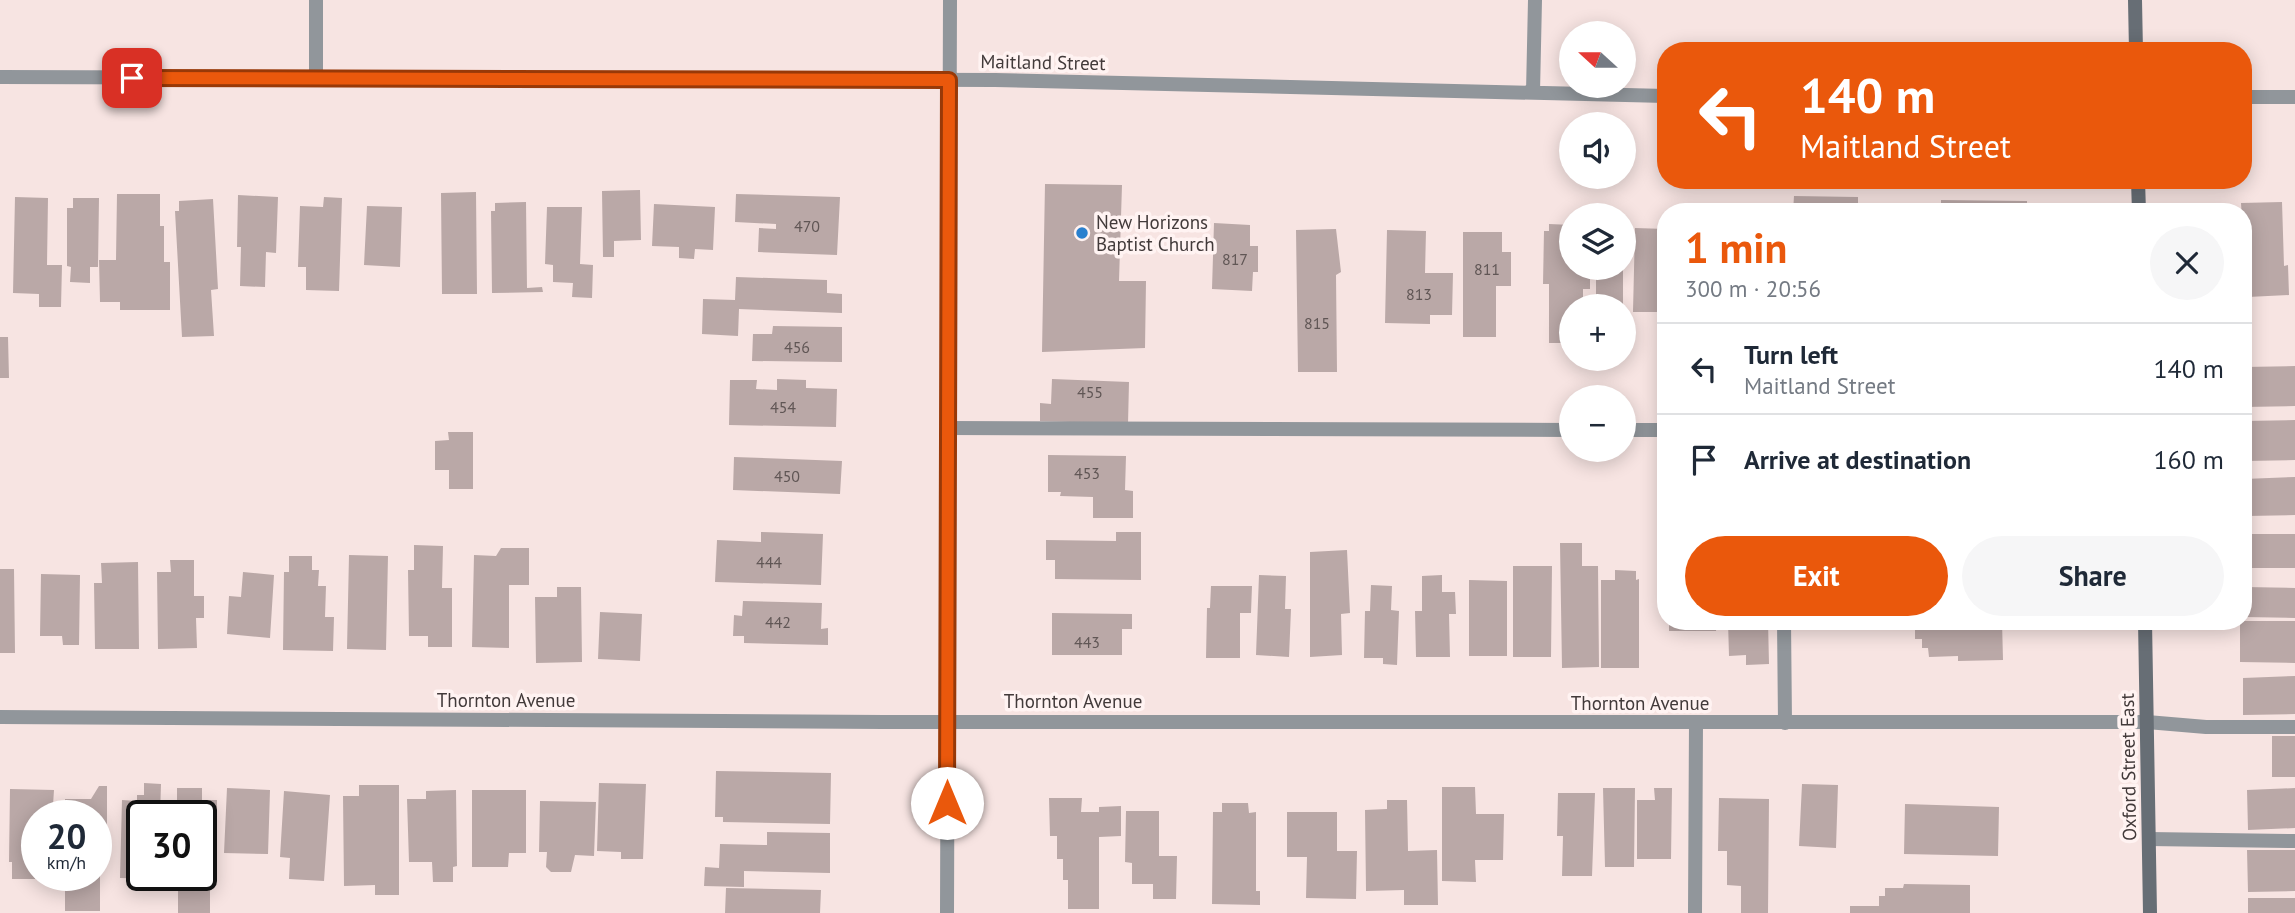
<!DOCTYPE html>
<meta charset="utf-8">
<style>
body{margin:0;font-family:"PT Sans",sans-serif;background:#f6f6f7;color:#1f2937;height:100vh;display:flex;flex-direction:column;font-size:26px;white-space:nowrap}
*{box-sizing:border-box;margin:0}
p{font-size:23px;color:#747a83}
.icon{flex:none;width:38px;height:38px;fill:none;stroke:currentColor;stroke-width:2;stroke-linecap:round;stroke-linejoin:round}
.map{position:relative;flex:1;overflow:hidden}
.side{position:absolute;left:1657px;top:203px;width:595px;height:427px;display:flex;flex-direction:column;background:#fff;border-radius:28px;box-shadow:0 4px 18px #0003}
.side>*{flex:none}
.top-card{position:absolute;left:1657px;top:42px;width:595px;height:147px;border-radius:28px;box-shadow:0 4px 18px #0003;background:#ea580c;color:#fff;overflow:hidden}
.needle{width:46px;rotate:291deg}
.controls{position:absolute;left:1559px;top:21px;display:grid;gap:14px}
.controls a{display:grid;place-items:center;width:77px;height:77px;border-radius:50%;background:#fff;box-shadow:0 4px 18px #0003;font-size:35px}
.speed{position:absolute;left:21px;top:800px;display:flex;gap:14px;font-size:35px;font-weight:700;text-align:center}
.speed>*{display:grid;place-content:center;width:91px;height:91px;border-radius:50%;background:#fff;box-shadow:0 4px 18px #0003;line-height:1}
.speed small{font-size:18px;font-weight:400}
.speed .limit{border:4px solid #111;border-radius:10px;background:#fff;color:#111}
.pin{position:absolute;display:grid;place-items:center;width:60px;height:60px;color:#fff;margin:-30px;border-radius:14px;box-shadow:0 4px 10px #0006}
.me{position:absolute;width:77px;margin:-38px;rotate:0deg;stroke-linejoin:round;filter:drop-shadow(0 0 5px #0008)}
.turn{display:flex;align-items:center;gap:24px;height:147px;padding:0 28px;font-size:32px}
.turn .icon{width:91px;height:91px;stroke-width:2.5}
.turn b{display:block;font-size:49px;line-height:60px}
.round{display:grid;place-items:center;flex:none;width:74px;height:74px;border-radius:37px;background:#f6f6f7}
.summary{display:flex;align-items:center;justify-content:space-between;height:119px;padding:0 28px}
h1{font-size:42px;font-weight:700;line-height:52px;color:#ea580c}
.primary-button{display:flex;gap:14px;margin-top:auto;padding:14px 28px}
.primary-button a{flex:1;height:80px;border-radius:42px;background:#ea580c;color:#fff;font-size:28px;font-weight:700;line-height:80px;text-align:center}
.primary-button a+a{background:#f6f6f7;color:#1f2937}
ul{padding:0;list-style:none}
li{display:flex;align-items:center;gap:21px;height:91px;padding:0 28px;border-top:2px solid #e0e1e3}
li div{flex:1}
li b{display:block;font-size:26px}
li em{font-style:normal}
.map>svg:first-child{display:block}
</style>
<div class="map">
<svg width="2295" height="913" viewBox="0 0 2295 913">
<rect width="100%" height="100%" fill="#f7e4e2"/>
<path fill="#baa8a7" d="M1045 184 1122 185 1119 281H1146L1145 348 1042 352Z
M640 190 641 240 614 241V257H603L602 191Z
M476 192 477 294H442L441 193Z
M117 194H160V226H164V262H170V310H120V302H100L99 260H116Z
M736 194 840 197 837 255 758 252 759 228 776 229V224L735 222Z
M238 195 278 197 276 253 266 252 265 287 240 286 241 247H237Z
M1794 196 1858 197V212H1793Z
M15 197 48 198 47 265H62L61 307H39V294L13 293Z
M324 197 342 198 339 291 306 290V267H298L300 206 323 207Z
M73 198H99L98 267H90V283L70 282 71 267 67 266V208H73Z
M213 199 218 289 211 290 214 336 182 337 175 211H179V201Z
M1941 200 2027 201V212H1941Z
M526 202 527 288 542 287 543 292 492 293 491 211H495V203Z
M2282 202 2284 266 2288 265 2289 295 2248 297 2247 251H2244L2241 203Z
M654 204 715 207 713 250 695 249 694 259 679 258V247L652 246Z
M367 206 402 207 400 267 364 265Z
M547 207H582L580 264 593 265 592 298 572 297 573 283 553 282V265L545 264Z
M1214 223 1250 225V246H1258V272H1253L1252 291 1212 289Z
M1549 224 1572 225V268H1623V306H1596V279H1590V289H1583V306H1572V343H1549V284H1543L1544 231H1549Z
M1635 228 1666 229V312H1633Z
M1336 229 1341 272 1336 275 1337 372H1298L1296 230Z
M1387 230 1426 231 1425 273H1453L1452 315H1430V324L1385 323Z
M1463 232H1502V252H1511V286H1496V337H1463Z
M736 277 827 280V293L842 294V313L739 309 738 336 702 334 703 299 735 300Z
M773 326 842 327V362L752 361 753 334H772Z
M0 337H8L9 378H0Z
M2295 366V406L2244 407V367Z
M777 379 806 380V388L837 389 836 427 729 425 730 380H757L756 389 777 390Z
M1052 379 1129 382 1128 424 1040 421V403L1051 404Z
M2295 420V460L2245 461 2244 421Z
M448 432H473V489H449V470H435V441L449 440Z
M1048 455 1126 456 1125 490 1133 491V518H1093V497L1060 496 1061 492H1048Z
M734 457 842 461 840 494 733 490Z
M2295 477V515L2246 516 2244 479Z
M761 532 823 534 821 585 715 582 717 540 761 542Z
M1116 532H1141V580L1055 579V560H1046V540L1116 541Z
M2244 534H2295V568H2252V565H2244Z
M1560 543H1582V566H1598L1599 667 1562 668Z
M414 545 443 546 442 588H452V647H428V636H409L408 570H414Z
M501 548H529V585H509V648L472 647 474 555 496 556Z
M1347 550 1350 613 1341 614 1342 655 1310 657V552Z
M349 555 388 556 386 650 347 649Z
M289 556H312V570H319L318 586H326L325 617H334L333 651 283 650 284 572H289Z
M170 560H194V596H204V618H196L197 648 158 649 157 572H171Z
M138 562 139 649H95L94 583H102L101 563Z
M1513 566H1552L1551 657H1513Z
M0 569H14L15 653H0Z
M1615 570 1636 571V580L1639 579V668H1601V580H1615Z
M243 572 274 575 270 638 227 634 229 596 241 597Z
M41 574 80 575 79 645H63L62 636H40Z
M1259 575 1286 576 1285 609H1291L1289 657 1256 655Z
M1442 575V592H1455L1456 614H1449L1450 657H1416L1415 611H1422V576Z
M1469 580 1507 581V656H1469Z
M1371 585 1392 586 1391 610 1399 611 1397 665 1383 664V658H1364L1365 611H1370Z
M1211 586H1252L1251 613H1240V658H1206L1207 608H1210Z
M557 587H581L582 662 536 663 535 597H557Z
M2244 587 2295 588V618L2244 617Z
M743 601 822 603 821 629 828 628V645L744 643V636H733L734 615 742 616Z
M600 612 642 614 640 661 598 659Z
M1052 613 1132 614V629H1122V655H1052Z
M1669 621H1717L1716 631H1669Z
M1728 621H1768L1769 664 1746 665V655L1729 656Z
M1915 621H2002L2003 660 1958 661V656L1929 657 1928 648H1922V639H1915Z
M2240 621H2295V663L2240 662Z
M2295 676V714L2243 715V678Z
M2272 736H2295V777H2272Z
M716 771 831 773 830 824 723 822V817H715Z
M144 783 161 784 160 816H142V875H158V879L120 878 122 800 137 801V795H144Z
M599 783 646 784 643 859H621V852L597 851Z
M1802 784 1838 785 1836 848 1799 846Z
M359 785H399V895H375V885L344 886 343 796H359Z
M99 786H107V866L100 865V911H65V875H96V816H65V799H91Z
M1442 787H1475L1476 814H1504L1503 860H1475L1476 882 1442 881Z
M177 788H202V800H217V855H201V816H177Z
M227 788 270 790 268 854 224 853Z
M1603 788H1635L1634 867H1605Z
M1654 788H1672L1671 859H1637V800H1655Z
M2295 788V828L2248 830 2247 790Z
M10 789 54 790 53 805H58V816H37L35 879H12V862H9Z
M456 790 457 866 453 867V882H433L432 862H409L407 799H426V791Z
M472 790H526V853H509L508 867H472Z
M284 791 330 795 324 881 289 879 290 858 280 857Z
M1558 793H1595L1592 876H1562L1563 836H1557Z
M1049 798H1082L1081 812H1099V807L1121 806V836L1099 837V909H1068V880H1063V859H1057V836H1050Z
M1719 798 1769 799 1768 913H1741V886L1727 885V851H1718Z
M1387 800H1407L1408 851 1437 850 1438 905H1404V890L1366 891 1365 810 1387 809Z
M540 801 596 802 594 856 575 855 571 872H551L546 867 547 852H539Z
M1222 803H1248L1249 813 1256 812V891H1260V905L1212 904 1213 812H1222Z
M1905 804 1999 807 1998 856 1904 854Z
M1126 811H1159V856H1177L1176 899H1153V884H1132V863L1125 862Z
M1287 812H1337V851H1357L1356 899 1306 898 1307 857H1287Z
M767 832 830 833V873L744 871V887L704 886 705 867 719 868 720 844 767 845Z
M2247 850H2295V891L2248 892Z
M201 859H210V913H178V875H201Z
M1904 884 1970 885V913H1850V906H1879V896H1885V888H1903Z
M726 888 821 890 820 913H725Z
M2248 898H2295V913H2248Z"/>
<g fill="none" stroke-linecap="round" stroke-linejoin="round">
<path stroke="#91969b" stroke-width="14" d="M947 428 1572 430
M1624 430H1666
M1784 621 1785 723
M2147 722 2206 727H2295
M2149 839 2295 841
M1695 913 1696 722"/>
<path stroke="#91969b" stroke-width="14" d="M0 77 995 80 1666 96
M316 78V0
M1533 92 1535 0
M2244 97H2295
M0 717 884 722H2147
M947 913 950 0"/>
<path stroke="#676e75" stroke-width="14" d="M2135 0 2136 51
M2138 180 2139 212
M2145 621 2150 913"/>
</g>
<g fill="none" stroke-linecap="round" stroke-linejoin="round">
<defs>
<path id="route" d="M132 78 949 80 947 803"/>
</defs>
<use href="#route" stroke="#983908" stroke-width="18"/>
<use href="#route" stroke="#ea580c" stroke-width="12"/>
</g>
<circle fill="#2a80ce" stroke="#fff3f2" stroke-width="2.5" cx="1082" cy="233" r="7"/>
<g text-anchor="middle" stroke-width="7" stroke-linejoin="round" paint-order="stroke">
<g font-size="16" fill="#605655">
<text x="807" y="232">470</text>
<text x="1235" y="265">817</text>
<text x="1487" y="275">811</text>
<text x="1419" y="300">813</text>
<text x="1317" y="329">815</text>
<text x="797" y="353">456</text>
<text x="1090" y="398">455</text>
<text x="783" y="413">454</text>
<text x="1087" y="479">453</text>
<text x="787" y="482">450</text>
<text x="769" y="568">444</text>
<text x="778" y="628">442</text>
<text x="1087" y="648">443</text>
</g>
<g font-size="19" fill="#423a3a" stroke="#fff3f2">
<text transform="translate(1043 62) rotate(1)" y="7">Maitland Street</text>
<text x="506" y="707">Thornton Avenue</text>
<text x="1073" y="708">Thornton Avenue</text>
<text x="1640" y="710">Thornton Avenue</text>
<text transform="translate(2128 767) rotate(-91)" y="7">Oxford Street East</text>
</g>
<g font-size="19" fill="#423a3a" stroke="#fff3f2" text-anchor="start">
<text x="1096" y="229">New Horizons<tspan x="1096" dy="22">Baptist Church</tspan></text>
</g>
</g>
</svg>
<div class="controls">
<a><svg class="needle" viewBox="-14 -14 28 28"><path d="M0-13l5 13h-10z" fill="#e53935"/><path d="M0 13l5-13h-10z" fill="#747a83"/></svg></a>
<a><svg class="icon" aria-label="sound" viewBox="0 0 24 24"><path d="M4 9h4l5-4v14l-5-4H4zM17 9q2 3 0 6"/></svg></a>
<a><svg class="icon" aria-label="layers" viewBox="0 0 24 24"><path d="M12 4l9 5-9 5-9-5zM3 14l9 5 9-5"/></svg></a>
<a>+</a>
<a>−</a>
</div>
<div class="speed"><div>20<small>km/h</small></div><div class="limit">30</div></div>
<div class="pin" style="left:132px;top:78px;background:#d93025"><svg class="icon" aria-label="arrive" viewBox="0 0 24 24"><path d="M6 21V4h12l-3 4 3 4H6"/></svg></div>
<svg class="me" style="left:947px;top:803px" viewBox="-20 -20 40 40"><circle r="19" fill="#fff"/><path d="M0-13L10 11 0 6-10 11z" fill="#ea580c"/></svg>
<div class="top-card">
<div class="turn"><svg class="icon" aria-label="left" viewBox="0 0 24 24"><path d="M17 20v-9H6M10 6l-5 5 5 5"/></svg><div><b>140 m</b>Maitland Street</div></div>
</div>
<section class="side">
<div class="summary"><div><h1>1 min</h1><p>300 m · 20:56</p></div><a class="round"><svg class="icon" aria-label="close" viewBox="0 0 24 24"><path d="M6 6l12 12M18 6L6 18"/></svg></a></div>
<ul>
<li><svg class="icon" aria-label="left" viewBox="0 0 24 24"><path d="M17 20v-9H6M10 6l-5 5 5 5"/></svg><div><b>Turn left</b><p>Maitland Street</p></div><em>140 m</em></li>
<li><svg class="icon" aria-label="arrive" viewBox="0 0 24 24"><path d="M6 21V4h12l-3 4 3 4H6"/></svg><div><b>Arrive at destination</b></div><em>160 m</em></li>
</ul>
<div class="primary-button"><a>Exit</a><a>Share</a></div>
</section>
</div>
